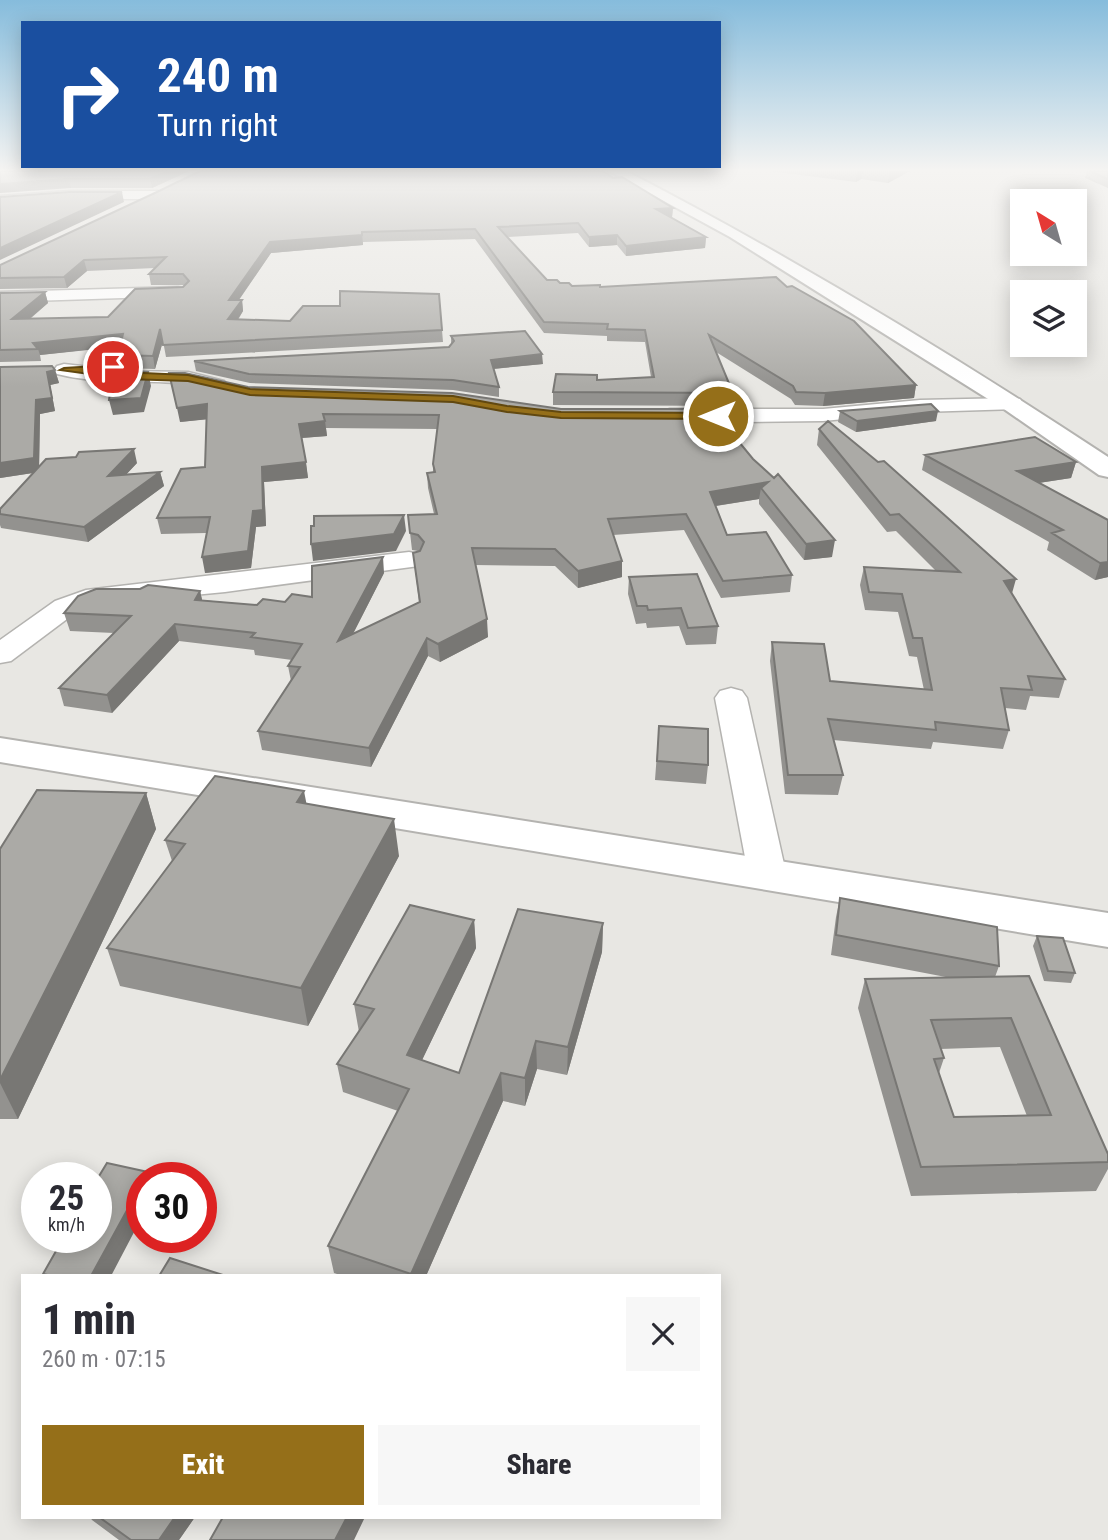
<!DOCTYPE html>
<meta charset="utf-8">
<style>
body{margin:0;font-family:"Roboto Condensed",sans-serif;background:#f7f7f7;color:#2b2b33;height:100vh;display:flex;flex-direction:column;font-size:26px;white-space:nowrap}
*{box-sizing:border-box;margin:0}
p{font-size:23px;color:#7c7c81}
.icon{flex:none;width:38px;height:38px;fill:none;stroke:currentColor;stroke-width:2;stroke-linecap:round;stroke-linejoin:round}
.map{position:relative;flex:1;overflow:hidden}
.panel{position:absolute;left:21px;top:1274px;width:700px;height:245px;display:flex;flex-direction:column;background:#fff;border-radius:0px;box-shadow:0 4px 18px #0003}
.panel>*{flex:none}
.hud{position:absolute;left:21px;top:21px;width:700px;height:147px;border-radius:0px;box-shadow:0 4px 18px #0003;background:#1a4fa0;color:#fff;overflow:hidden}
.needle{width:46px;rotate:323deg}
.tools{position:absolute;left:1010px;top:189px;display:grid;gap:14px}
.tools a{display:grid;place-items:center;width:77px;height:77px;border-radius:0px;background:#fff;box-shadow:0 4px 18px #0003;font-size:35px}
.speed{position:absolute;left:21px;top:1162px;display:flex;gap:14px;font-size:35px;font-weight:700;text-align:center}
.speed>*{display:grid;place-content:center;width:91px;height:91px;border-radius:50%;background:#fff;box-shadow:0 4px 18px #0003;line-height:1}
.speed small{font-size:18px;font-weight:400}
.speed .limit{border:10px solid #d22;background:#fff;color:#111}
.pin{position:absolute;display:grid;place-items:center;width:60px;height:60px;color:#fff;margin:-30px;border:4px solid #fff;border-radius:50%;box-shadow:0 2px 7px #0007}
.me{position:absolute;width:77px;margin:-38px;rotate:270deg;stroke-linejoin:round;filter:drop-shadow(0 0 5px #0008)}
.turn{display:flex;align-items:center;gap:24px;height:147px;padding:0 21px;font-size:32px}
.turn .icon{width:91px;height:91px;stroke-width:2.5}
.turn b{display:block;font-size:49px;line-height:60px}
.round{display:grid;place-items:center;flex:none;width:74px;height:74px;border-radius:0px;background:#f7f7f7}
.overview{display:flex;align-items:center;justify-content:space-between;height:119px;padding:0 21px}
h1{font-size:42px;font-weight:800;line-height:52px}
.button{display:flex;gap:14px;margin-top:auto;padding:14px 21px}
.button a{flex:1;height:80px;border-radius:0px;background:#956f19;color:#fff;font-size:28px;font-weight:800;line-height:80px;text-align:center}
.button a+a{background:#f7f7f7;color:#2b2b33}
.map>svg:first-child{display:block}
</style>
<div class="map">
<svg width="1108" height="1540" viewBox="0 0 1108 1540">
<rect width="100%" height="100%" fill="#e8e7e3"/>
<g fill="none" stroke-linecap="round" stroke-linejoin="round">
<defs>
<path id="minor" d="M71 191H158L165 195 158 199H71L0 204V196Z
M178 287 184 288 187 292 184 296 0 302V292Z
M64 364 126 371 188 372 224 381 227 385 224 389C211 393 200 385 187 384 144 379 100 385 57 374L54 370 57 366Z
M1012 398 1020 399 1023 404 1020 409 920 412 823 421 670 423 662 421 659 416 662 411 670 409H823L920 400Z
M409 552 419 554 423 560 419 566 225 592 100 604 75 613 11 661 0 663V640L55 601 86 590Z
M731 688 742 691 747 698 786 873 781 883 767 887 753 883 748 873 715 698 720 691Z"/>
<path id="tertiary" d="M609 171H626C792 257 952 354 1108 457V477L1099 475 1004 409 730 237Z"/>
<path id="secondary" d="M0 738 1108 913V947L0 762Z"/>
</defs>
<use href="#minor" stroke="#b4b3b0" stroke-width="3"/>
<use href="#tertiary" stroke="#b4b3b0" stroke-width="4"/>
<use href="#secondary" stroke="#b4b3b0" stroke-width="4"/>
<use href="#minor" fill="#fff" fill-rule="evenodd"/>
<use href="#tertiary" fill="#fff" fill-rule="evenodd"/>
<use href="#secondary" fill="#fff" fill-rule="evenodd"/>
</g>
<path fill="#93928f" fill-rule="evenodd" d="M0 171H189L152 188H71Z
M769 171H910L888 183 861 179 856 182Z
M1087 171H1108V188L1085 178Z
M613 178 673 208 672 217H671L706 237 705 248 626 256 617 245 589 247 578 233 507 237 547 280 572 286 787 287 916 385 914 398 823 406 795 405 791 399 716 352 733 393 732 406 553 405V392L597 380 651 377 645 342 607 341V336L544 333 475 239 363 242V245L271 253 239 300H242L243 311 238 320 290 321 340 306 439 294 443 342 166 357 163 341 155 369 121 368 118 355 120 346 40 355 41 361 0 362V293L45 292 48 303 30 319 108 317 183 287 185 285H151L149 274 155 268 87 271 67 288 0 289V265Z
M451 336 543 364 494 369 499 387V397L453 390 250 383 196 371 194 361 449 347 451 344Z
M0 367 55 370 59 383 50 385 55 411 40 414 39 466 137 463 126 474 160 472 164 486 88 542 1 528 0 525V509L33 473 0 478Z
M248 387 561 409H712L832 557 804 560 759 504V499L716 506 727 535 792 575 790 592 721 598 684 530 613 535 622 577 578 588 555 566 475 565 488 637 440 662 428 656 371 767 262 750 258 731 291 681 288 666 292 660 255 655 254 650 179 641 112 713 64 706 59 688 114 633 70 631 64 613 200 591 202 600 257 605 285 602 312 597 384 573 353 634 419 602 413 553 418 551 412 550 408 515 434 514 428 488 427 473 433 472V464L437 429 326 428 327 436 302 438 308 478 264 482 266 526 256 527 251 568 205 573 206 533 161 534 157 518 205 467 207 419 180 422Z
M840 411 936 421 856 432 838 422Z
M819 429 1012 594 1065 679 1059 698 1030 696 1026 710 1005 708 1009 730 1003 749 933 742 931 749 833 740 843 775 838 795 785 794 770 661 772 642 830 681 924 690 917 657 909 656 898 612 865 610 860 585 864 567 936 571 896 531 887 532 817 445Z
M925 455 1076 462 1071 478 1038 483 1108 520V577L1095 580 1047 550 1049 542 922 470Z
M629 577 718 626 716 644 686 645 679 626 647 628 646 623 636 624 628 594Z
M659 726 708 765 706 784 655 780Z
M146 793 156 829 18 1119H0V849Z
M307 804 399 856 308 1026 120 986 107 948 172 861 165 840Z
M840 898 999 966 995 977 1108 1154V1169L1096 1191 911 1196 858 1008 865 979 951 978 831 955 836 917ZM1000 1047 1027 1116 954 1117 939 1073 944 1058 940 1049Z
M474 920 476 948 422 1060 459 1073 603 923 602 952 567 1075 537 1069 525 1106 503 1101 426 1276H343L334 1273 328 1246 398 1111 343 1092 337 1064 359 1032 354 1004Z
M1037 936 1075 973 1071 983 1044 981 1033 946Z
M90 1517H195L179 1540H119L92 1520Z"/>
<path fill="#787774" d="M169 171H189L152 188 150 179Z
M857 171H863L861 179 856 182Z
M890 171H910L888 183Z
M69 179 71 188 0 193V184Z
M122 192 124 202 0 260V248Z
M673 208 672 217 656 219V209Z
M362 232 363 245 271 253 231 311 229 300 270 242Z
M617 235V245L589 247V237Z
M706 237 705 248 626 256V246Z
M84 260 87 271 67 288 64 277Z
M45 292 48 303 15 331 12 319Z
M242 300 243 311 230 331 228 319Z
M160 329 163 341 155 369 153 356Z
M123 334 126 346 40 355 38 349 33 343Z
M542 354 543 364 491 369V360Z
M55 370 59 383 50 385 55 411 40 414 39 472 0 478V463L47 372Z
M148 372 151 386 144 412 113 415 109 400Z
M916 385 914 398 823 406 825 393Z
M207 404 210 419 180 422 177 408Z
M938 411 936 421 856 432 857 421Z
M325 421 327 436 301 438 299 424Z
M134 449 137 463 112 490 108 476Z
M306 462 308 478 264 482 266 526 256 527 251 568 205 573 202 557 253 511 262 467Z
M1076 462 1071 478 1013 487 1017 471Z
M160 472 164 486 88 542 84 527Z
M768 482 761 488 759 499 708 507 710 492Z
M404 515 406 531 396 551 313 561 311 544Z
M835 540 832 557 804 560 806 544Z
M383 557 384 573 340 659 338 641Z
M622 561V577L578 588V571Z
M1108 562V577L1095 580 1100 563Z
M1016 579 1011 597 1004 581Z
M200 591 204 608 195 600Z
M487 619 488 637 440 662 438 644Z
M175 624 179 641 112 713 107 695Z
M427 638 428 656 371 767 369 748Z
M304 791 311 827 297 802Z
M146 793 156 829 18 1119 0 1083V1080Z
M394 819 399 856 308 1026 301 988Z
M474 920 476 948 411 1083 407 1055Z
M603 923 602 952 567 1075 568 1047Z
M536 1041 537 1069 525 1106V1078Z
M501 1073 503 1101 426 1276H411V1274Z
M142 1183V1217L111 1276H91Z
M175 1517H195L179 1540H159Z
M347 1517H365L354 1540H335Z"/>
<path fill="#abaaa6" stroke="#787774" stroke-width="2" fill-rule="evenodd" d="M0 171H169L150 179H69L0 184Z
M200 171H603L613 178 622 177 673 208 656 209 706 237 626 246 617 235 589 237 578 223 498 227 547 280H557L560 283H569L572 286 600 285V287L776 277 787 287 792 286 854 321 916 385 825 393 796 392 793 386 709 335 733 393 553 392 556 374 597 375V380L654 377 645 330 607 329 608 324 544 322 475 229 362 232V235L270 242 229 300H242L228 319 290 321 303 306H340V291L439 294 442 330 163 345 160 329 153 356 118 355 123 334 33 343 38 349 0 350V293L45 292 12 319 108 317 135 289 183 287 189 281 183 274H149L166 257 84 260 64 277 0 278V265L157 192Z
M1090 171H1108V179Z
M69 192H122L0 248V197Z
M525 331 542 354 491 360 499 387 453 380 249 374 194 361 449 347 454 341 451 336Z
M52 366 55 370 47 372 52 398 36 400 34 458 0 463V367Z
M113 371 148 372 141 398 109 400Z
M169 373H185L248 387 452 393 561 409H712L753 459 774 478 778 474 835 540 806 544 761 488 768 482 710 492 727 535 766 532 792 575 723 581 686 514 608 519 622 561 578 571 555 549 472 548 487 619 438 644 427 638 369 748 258 731 300 667 288 666 302 644 251 637 255 633 175 624 107 695 59 688 131 616 64 613 78 596 96 589H140L148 585 200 591 195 600 257 605 263 599 285 602 292 594 312 597V566L383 557 338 641 420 602 413 553 420 551 424 542 418 535 410 533 408 515 437 514 427 473 435 472 433 464 439 415 323 414 325 421 299 424 306 462 262 467 263 510 253 511 248 551 202 557 210 517 157 518 181 469 205 467 207 404 177 408Z
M931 404 938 411 857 421 840 411Z
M828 421 878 462 884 461 1016 579 1004 581 1065 679 1028 676 1032 690 1001 688 1009 730 935 722 936 730 828 719 843 775H788L772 642 824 644 830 681 932 690 922 638H913L902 594 869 592 864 567 960 572 899 514 890 515 819 429Z
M1035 437 1076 462 1017 471 1108 520V562L1100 563 1052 533 1063 530 925 455Z
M134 449 108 476 160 472 84 527 0 514V509L46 459 76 457 79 452Z
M404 515 394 534 311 544V526H314V516Z
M697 574 718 626 688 628 681 608 648 610 647 606H637L629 577Z
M659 726 708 729V765L657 761Z
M215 776 304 791 297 802 394 819 301 988 107 948 185 844 165 840Z
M37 790 146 793 0 1080V849Z
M840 898 997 927 999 966 836 935Z
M410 905 474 920 407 1055 459 1073 518 909 603 923 568 1047 536 1041 525 1078 501 1073 411 1274 328 1246 409 1089 337 1064 374 1009 354 1004Z
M1037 936 1063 938 1075 973 1048 971Z
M1029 976 1108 1154V1162L921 1167 865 979ZM1011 1018 1051 1115 954 1117 934 1059 944 1058 931 1020Z
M107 1163 148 1172 145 1178H142V1183L91 1276H52L43 1274 64 1237H96V1181Z
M170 1258 226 1276H159Z
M99 1517H175L159 1540H131Z
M223 1517H347L335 1540H210Z"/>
<linearGradient id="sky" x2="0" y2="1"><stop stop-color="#86bcdc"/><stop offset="0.44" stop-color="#f5f4f2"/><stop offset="1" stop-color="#f5f4f2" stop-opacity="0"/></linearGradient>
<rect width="1108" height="387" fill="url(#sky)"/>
<path fill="#956f19" stroke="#614810" stroke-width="2" d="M113 365H117V369L98 371 188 375 250 389 453 396 507 406 561 412 718 413 723 416 718 419 561 418 507 412 453 402 250 395 188 381 126 379 60 370 64 368Z"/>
</svg>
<div class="tools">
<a><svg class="needle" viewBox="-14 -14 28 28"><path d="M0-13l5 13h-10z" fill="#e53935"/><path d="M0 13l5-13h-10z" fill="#7c7c81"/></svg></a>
<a><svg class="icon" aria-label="layers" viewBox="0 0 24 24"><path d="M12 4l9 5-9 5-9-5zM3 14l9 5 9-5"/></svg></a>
</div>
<div class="speed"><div>25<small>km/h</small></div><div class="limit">30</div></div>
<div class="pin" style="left:113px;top:367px;background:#d93025"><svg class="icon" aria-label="arrive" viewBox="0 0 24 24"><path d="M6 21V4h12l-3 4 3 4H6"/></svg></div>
<svg class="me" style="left:718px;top:416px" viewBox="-20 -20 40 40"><circle r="17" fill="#956f19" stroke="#fff" stroke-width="3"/><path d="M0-11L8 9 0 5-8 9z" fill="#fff"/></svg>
<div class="hud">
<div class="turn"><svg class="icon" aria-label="right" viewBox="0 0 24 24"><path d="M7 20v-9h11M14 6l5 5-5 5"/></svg><div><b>240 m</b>Turn right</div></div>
</div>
<section class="panel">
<div class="overview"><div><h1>1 min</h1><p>260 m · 07:15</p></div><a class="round"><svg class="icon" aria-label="close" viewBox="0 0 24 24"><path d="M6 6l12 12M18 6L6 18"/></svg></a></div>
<div class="button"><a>Exit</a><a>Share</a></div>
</section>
</div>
